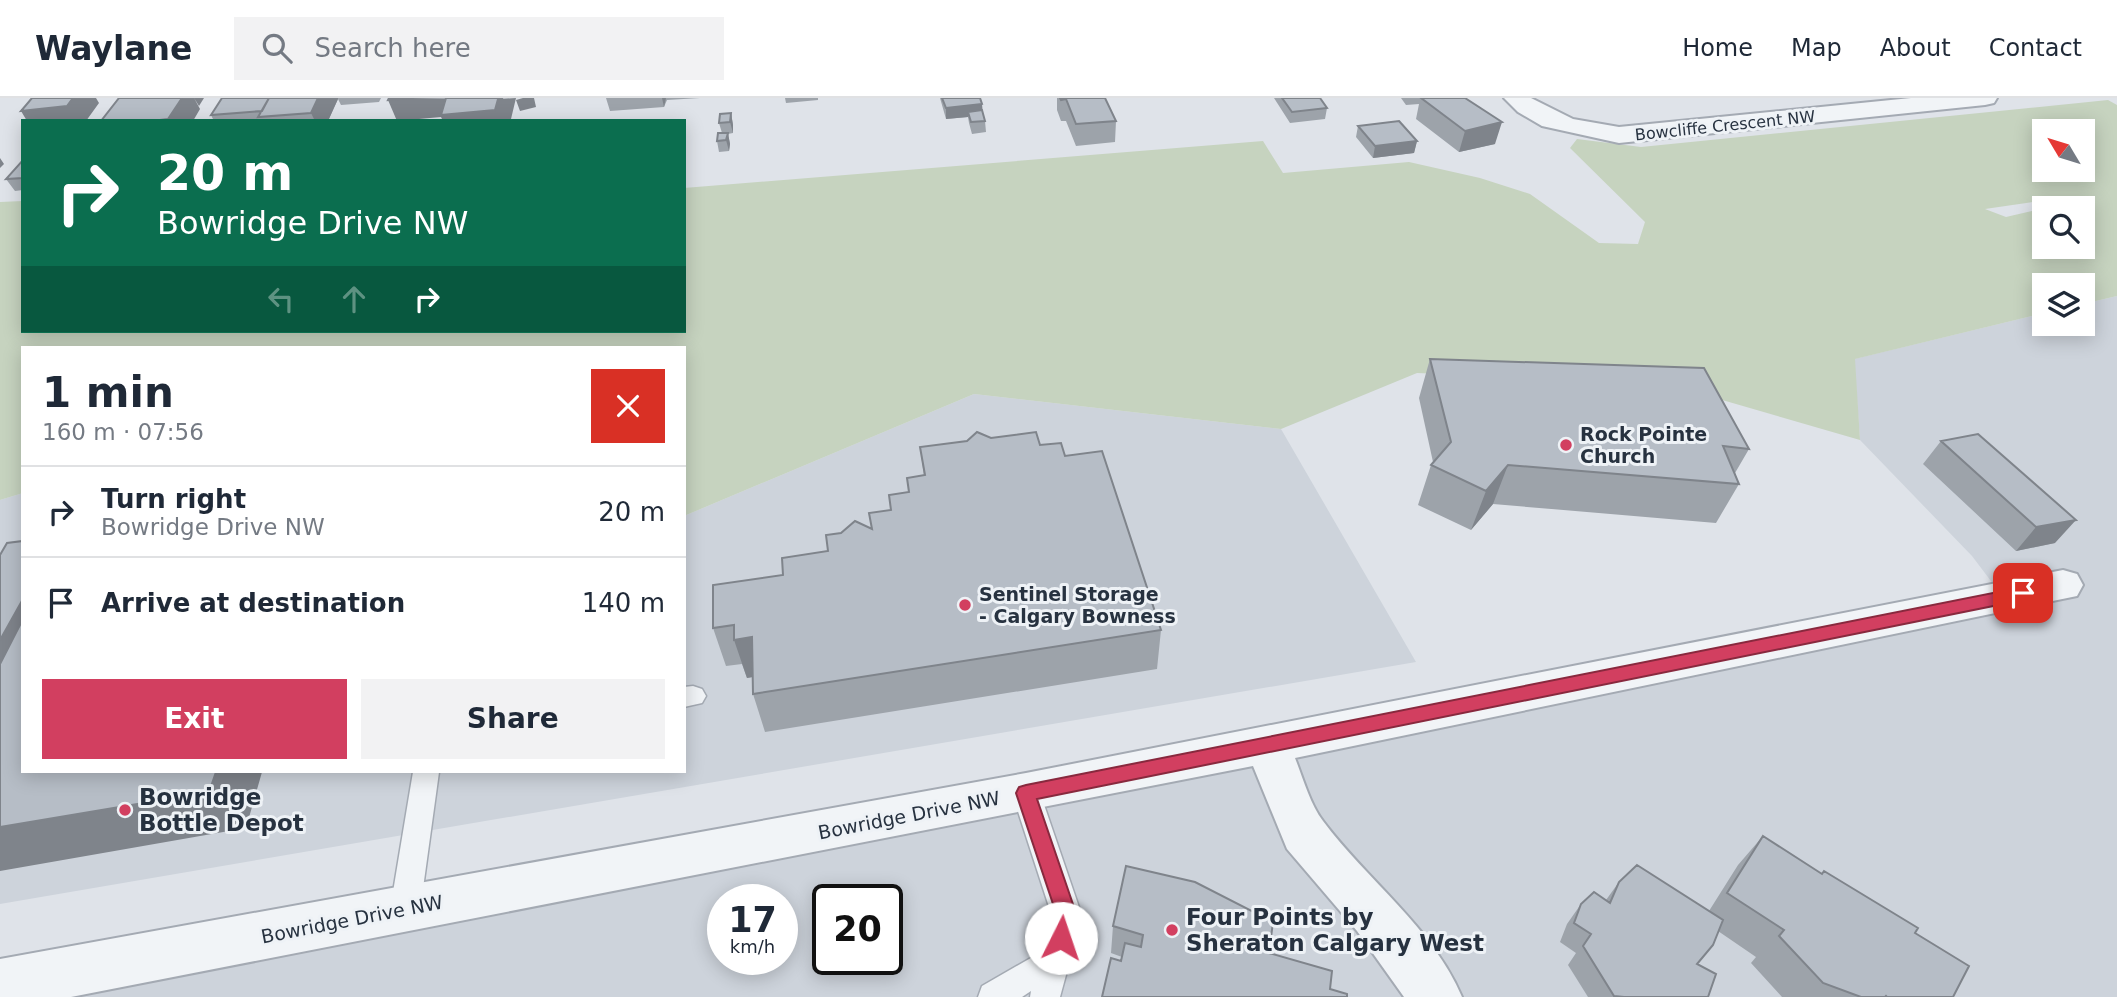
<!DOCTYPE html>
<meta charset="utf-8">
<style>
body{margin:0;font-family:"DejaVu Sans",sans-serif;background:#f2f2f3;color:#1f2937;height:100vh;display:flex;flex-direction:column;font-size:26px;white-space:nowrap}
*{box-sizing:border-box;margin:0}
p{font-size:23px;color:#747a83}
.icon{flex:none;width:38px;height:38px;fill:none;stroke:currentColor;stroke-width:2;stroke-linecap:round;stroke-linejoin:round}
.map{position:relative;flex:1;overflow:hidden}
.sheet{position:absolute;left:21px;top:248px;width:665px;height:427px;display:flex;flex-direction:column;background:#fff;border-radius:0px;box-shadow:0 4px 18px #0003}
.sheet>*{flex:none}
.top-card{position:absolute;left:21px;top:21px;width:665px;height:214px;border-radius:0px;box-shadow:0 4px 18px #0003;background:#0b6e4f;color:#fff;overflow:hidden}
.needle{width:46px;rotate:308deg}
.tools{position:absolute;left:2032px;top:21px;display:grid;gap:14px}
.tools a{display:grid;place-items:center;width:63px;height:63px;border-radius:0px;background:#fff;box-shadow:0 4px 18px #0003;font-size:35px}
.speed{position:absolute;left:707px;top:786px;display:flex;gap:14px;font-size:35px;font-weight:700;text-align:center}
.speed>*{display:grid;place-content:center;width:91px;height:91px;border-radius:50%;background:#fff;box-shadow:0 4px 18px #0003;line-height:1}
.speed small{font-size:18px;font-weight:400}
.speed .limit{border:4px solid #111;border-radius:10px;background:#fff;color:#111}
.pin{position:absolute;display:grid;place-items:center;width:60px;height:60px;color:#fff;margin:-30px;border-radius:14px;box-shadow:0 4px 10px #0006}
.me{position:absolute;width:77px;margin:-38px;rotate:4deg;stroke-linejoin:round;filter:drop-shadow(0 0 5px #0008)}
.turn{display:flex;align-items:center;gap:24px;height:147px;padding:0 21px;font-size:32px}
.turn .icon{width:91px;height:91px;stroke-width:2.5}
.turn b{display:block;font-size:49px;line-height:60px}
.lanes{display:flex;align-items:center;height:66px;padding:0 21px;background:#0003;justify-content:center;gap:35px;direction:ltr}
.lanes .off{opacity:.35}
.round{display:grid;place-items:center;flex:none;width:74px;height:74px;border-radius:0px;background:#f2f2f3}
.summary{display:flex;align-items:center;justify-content:space-between;height:119px;padding:0 21px}
h1{font-size:42px;font-weight:600;line-height:52px}
.button{display:flex;gap:14px;margin-top:auto;padding:14px 21px}
.button a{flex:1;height:80px;border-radius:0px;background:#d23f60;color:#fff;font-size:28px;font-weight:600;line-height:80px;text-align:center}
.button a+a{background:#f2f2f3;color:#1f2937}
ul{padding:0;list-style:none}
li{display:flex;align-items:center;gap:21px;height:91px;padding:0 21px;border-top:2px solid #e0e1e3}
li div{flex:1}
li b{display:block;font-size:26px}
li em{font-style:normal}
header{display:flex;align-items:center;gap:42px;box-sizing:border-box;height:98px;padding:0 35px;background:#fff;border-bottom:2px solid #e0e1e3}
header strong{font-size:33px}
nav{display:flex;gap:38px;margin-inline-start:auto;font-size:24px}
.search{width:490px;height:63px;background:#f2f2f3;display:flex;align-items:center;gap:18px;box-sizing:border-box;padding:0 24px;border-radius:0px;color:#747a83;font-size:26px}
.map>svg:first-child{display:block}
</style>
<header>
<strong>Waylane</strong>
<div class="search"><svg class="icon" aria-label="search" viewBox="0 0 24 24"><circle cx="10" cy="10" r="6"/><path d="M15 15l6 6"/></svg>Search here</div>
<nav><a>Home</a><a>Map</a><a>About</a><a>Contact</a></nav>
</header>
<div class="map">
<svg width="2117" height="899" viewBox="0 0 2117 899">
<rect width="100%" height="100%" fill="#dfe3e9"/>
<path fill="#cdd3db" fill-rule="evenodd" d="M2117 198V899H0L2003 499 1972 458 1860 342 1854 261 2044 215V226H2082L2083 206ZM723 802H782V861H723ZM828 802H887V861H828Z
M974 296 1281 331 1416 564 0 806V402L23 395V674H684V418Z"/>
<path fill="#c6d3bf" fill-rule="evenodd" d="M2108 2 2117 7V198L2083 206 2082 187H2044V215L1855 261 1860 342 1667 286 1417 275 1281 331 974 296 684 418V250H23V395L0 402V104L23 103V233H684V90L1263 43 1283 75 1409 64 1480 80 1530 96 1599 145 1638 146 1645 124 1570 50 1577 41 1641 49ZM2044 33H2082V72H2044ZM2033 104 2041 111 2006 119 1985 111ZM2044 110H2082V149H2044Z"/>
<g fill="none" stroke-linecap="round" stroke-linejoin="round">
<defs>
<path id="lane" d="M693 588 702 591 706 598 702 605 684 609V589Z
M413 674H439L420 812 415 822 405 826 395 822 390 812Z
M1026 683 1036 687 1040 695 1082 818 1060 899H1030L1031 893 1022 899H978L982 888 1043 853 1052 818 1012 695 1016 687Z"/>
<path id="street" d="M1504 0H1531L1573 21 1619 29 1911 0H1997L1994 5 1985 7 1619 45 1542 28 1518 14Z
M2063 472 2077 476 2083 487 2077 498 1295 660C1303 680 1310 706 1323 723 1367 782 1433 830 1462 899H1404L1357 833 1287 751 1253 668 71 899H0V861L1026 675Z"/>
</defs>
<use href="#lane" stroke="#a4aab3" stroke-width="3"/>
<use href="#street" stroke="#a4aab3" stroke-width="4"/>
<use href="#lane" fill="#f1f4f7" fill-rule="evenodd"/>
<use href="#street" fill="#f1f4f7" fill-rule="evenodd"/>
</g>
<path fill="#9da3aa" d="M222 0H381L379 4 341 7 338 1 328 23H214L211 17Z
M606 0H700L667 2 664 9 610 13Z
M785 0H818V2L786 5Z
M940 0H980L982 14 985 23 986 34 972 36 969 25 968 19 946 21Z
M1057 0H1105L1116 23 1115 44 1076 48 1066 23H1061L1057 12Z
M1274 0H1320L1327 10 1325 21 1290 25Z
M1401 0H1465L1495 46 1459 54 1416 21 1419 6 1406 7Z
M731 15 733 27V35L728 36 730 46 729 53 719 54 717 43 722 35 719 25Z
M1358 28 1417 43 1414 55 1373 60 1356 39Z
M23 62V92L15 93 6 81Z
M1430 261 1749 351 1735 375 1739 386 1716 425 1493 406 1471 432 1418 407 1431 367 1433 364 1419 300Z
M991 340 1040 347 1065 358 1161 532 1157 571 765 634 753 596V579L747 580 742 566 726 568 713 530 783 477 872 431 909 394 924 378 920 349Z
M1941 343 2055 445 2016 453 1923 366Z
M1763 738 1821 776 1824 773 1915 835 1953 899H1782L1751 865 1756 859 1718 833 1697 866 1708 899H1588L1568 867 1576 855 1560 844 1567 826 1581 806 1606 802 1619 784 1709 813 1738 767Z
M1113 828 1269 855 1330 891 1121 863 1122 859 1111 855Z"/>
<path fill="#7f848b" d="M73 0H96L99 5 86 23H27L21 13Z
M182 0H194L200 11 193 23H169L168 21Z
M194 0H204L199 8Z
M318 0H338V1L328 23H315L311 15Z
M411 0 498 1 516 0 511 21 505 23H443L441 19 397 23 388 2Z
M523 0H534L536 9 520 13 516 2Z
M662 0H666L664 9Z
M982 6 983 17 968 14V19L946 21V10Z
M731 15 733 27V35L730 24Z
M1502 24 1495 46 1459 54 1465 33Z
M728 35 730 46 729 53 726 42Z
M1417 43 1414 55 1373 60 1375 48Z
M0 60 4 66 0 70Z
M1508 367 1493 406 1471 432 1486 393Z
M2076 422 2055 445 2016 453 2036 429Z
M23 501V595L0 640V542Z
M752 539 763 577 747 580 734 542Z
M216 674H262L246 730 0 773V729Z"/>
<path fill="#b6bdc6" stroke="#7f848b" stroke-width="2" d="M32 0H73L67 8 21 13Z
M119 0H182L168 21 152 23H101Z
M222 0H269L262 13 211 17Z
M269 0H318L311 15 258 19Z
M389 0H411L388 2Z
M446 0H503L498 1 495 12 441 17Z
M942 0H980L982 6 946 10Z
M1060 0H1105L1116 23 1076 26 1066 1 1061 2Z
M1282 0H1320L1327 10 1292 14Z
M1421 0H1465L1502 24 1465 33Z
M982 12 985 23 971 24 968 14Z
M731 15 730 24 719 25 720 16Z
M1399 23 1417 43 1375 48 1358 28Z
M718 35H728L726 42 717 43Z
M23 62V80L6 81Z
M1430 261 1704 270 1749 351 1723 348 1739 386 1508 367 1486 393 1431 367 1451 344Z
M977 334 991 340 1036 334 1040 347 1061 345 1065 358 1102 353 1161 532 753 596 752 539 734 542V527L713 530V487L783 477 782 460 828 453 826 437 841 435 855 423 872 431 869 415 891 412 889 397 909 394 907 380 925 377 920 349 967 343Z
M1978 336 2076 422 2036 429 1941 343Z
M23 443V501L0 542V457L7 445Z
M23 521V674H216L209 694 0 729V566Z
M1763 738 1822 776 1824 773 1918 830 1915 835 1969 868 1953 899H1887L1886 898 1885 899H1861L1823 885 1779 838 1784 832 1727 795Z
M1637 767 1723 822 1713 847 1697 866 1716 876 1708 899H1624L1614 898 1583 848 1591 836 1574 825 1581 806 1594 794 1610 805 1619 784Z
M1126 768 1195 784 1273 824 1269 855 1332 873 1330 891 1347 896V899H1102L1111 860 1121 863 1125 845 1141 849 1143 837 1113 828Z"/>
<path fill="#d23f60" stroke="#88293e" stroke-width="2" d="M2023 489 2032 495 2023 502 1037 701 1077 818 1068 847 1061 850 1054 847 1051 840 1057 818 1016 695 1019 689 1026 687Z"/>
<g fill="#d23f60" stroke="#eef2f6" stroke-width="2.5">
<circle cx="1566" cy="347" r="7"/>
<circle cx="965" cy="507" r="7"/>
<circle cx="125" cy="712" r="7"/>
<circle cx="1172" cy="832" r="7"/>
</g>
<g text-anchor="middle" stroke-width="6" stroke-linejoin="round" paint-order="stroke">
<g font-size="16" fill="#273240" stroke="#eef2f6">
<text transform="translate(1725 27) rotate(-6)" y="6">Bowcliffe Crescent NW</text>
</g>
<g font-size="19" font-weight="bold" fill="#273240" stroke="#eef2f6" text-anchor="start">
<text x="1580" y="343">Rock Pointe<tspan x="1580" dy="22">Church</tspan></text>
<text x="979" y="503">Sentinel Storage<tspan x="979" dy="22">- Calgary Bowness</tspan></text>
</g>
<g font-size="19" fill="#273240" stroke="#eef2f6">
<text transform="translate(909 717) rotate(-11)" y="7">Bowridge Drive NW</text>
<text transform="translate(352 821) rotate(-11)" y="7">Bowridge Drive NW</text>
</g>
<g font-size="23" font-weight="bold" fill="#273240" stroke="#eef2f6" text-anchor="start">
<text x="139" y="707">Bowridge<tspan x="139" dy="26">Bottle Depot</tspan></text>
<text x="1186" y="827">Four Points by<tspan x="1186" dy="26">Sheraton Calgary West</tspan></text>
</g>
</g>
</svg>
<div class="tools">
<a><svg class="needle" viewBox="-14 -14 28 28"><path d="M0-13l5 13h-10z" fill="#e53935"/><path d="M0 13l5-13h-10z" fill="#747a83"/></svg></a>
<a><svg class="icon" aria-label="search" viewBox="0 0 24 24"><circle cx="10" cy="10" r="6"/><path d="M15 15l6 6"/></svg></a>
<a><svg class="icon" aria-label="layers" viewBox="0 0 24 24"><path d="M12 4l9 5-9 5-9-5zM3 14l9 5 9-5"/></svg></a>
</div>
<div class="speed"><div>17<small>km/h</small></div><div class="limit">20</div></div>
<div class="pin" style="left:2023px;top:495px;background:#d93025"><svg class="icon" aria-label="arrive" viewBox="0 0 24 24"><path d="M6 21V4h12l-3 4 3 4H6"/></svg></div>
<svg class="me" style="left:1061px;top:840px" viewBox="-20 -20 40 40"><circle r="19" fill="#fff"/><path d="M0-13L10 11 0 6-10 11z" fill="#d23f60"/></svg>
<div class="top-card">
<div class="turn"><svg class="icon" aria-label="right" viewBox="0 0 24 24"><path d="M7 20v-9h11M14 6l5 5-5 5"/></svg><div><b>20 m</b>Bowridge Drive NW</div></div>
<div class="lanes"><svg class="icon off" aria-label="left" viewBox="0 0 24 24"><path d="M17 20v-9H6M10 6l-5 5 5 5"/></svg><svg class="icon off" aria-label="ahead" viewBox="0 0 24 24"><path d="M12 20V5M6 11l6-6 6 6"/></svg><svg class="icon" aria-label="right" viewBox="0 0 24 24"><path d="M7 20v-9h11M14 6l5 5-5 5"/></svg></div>
</div>
<section class="sheet">
<div class="summary"><div><h1>1 min</h1><p>160 m · 07:56</p></div><a class="round" style="background:#d93025;color:#fff"><svg class="icon" aria-label="close" viewBox="0 0 24 24"><path d="M6 6l12 12M18 6L6 18"/></svg></a></div>
<ul>
<li><svg class="icon" aria-label="right" viewBox="0 0 24 24"><path d="M7 20v-9h11M14 6l5 5-5 5"/></svg><div><b>Turn right</b><p>Bowridge Drive NW</p></div><em>20 m</em></li>
<li><svg class="icon" aria-label="arrive" viewBox="0 0 24 24"><path d="M6 21V4h12l-3 4 3 4H6"/></svg><div><b>Arrive at destination</b></div><em>140 m</em></li>
</ul>
<div class="button"><a>Exit</a><a>Share</a></div>
</section>
</div>
